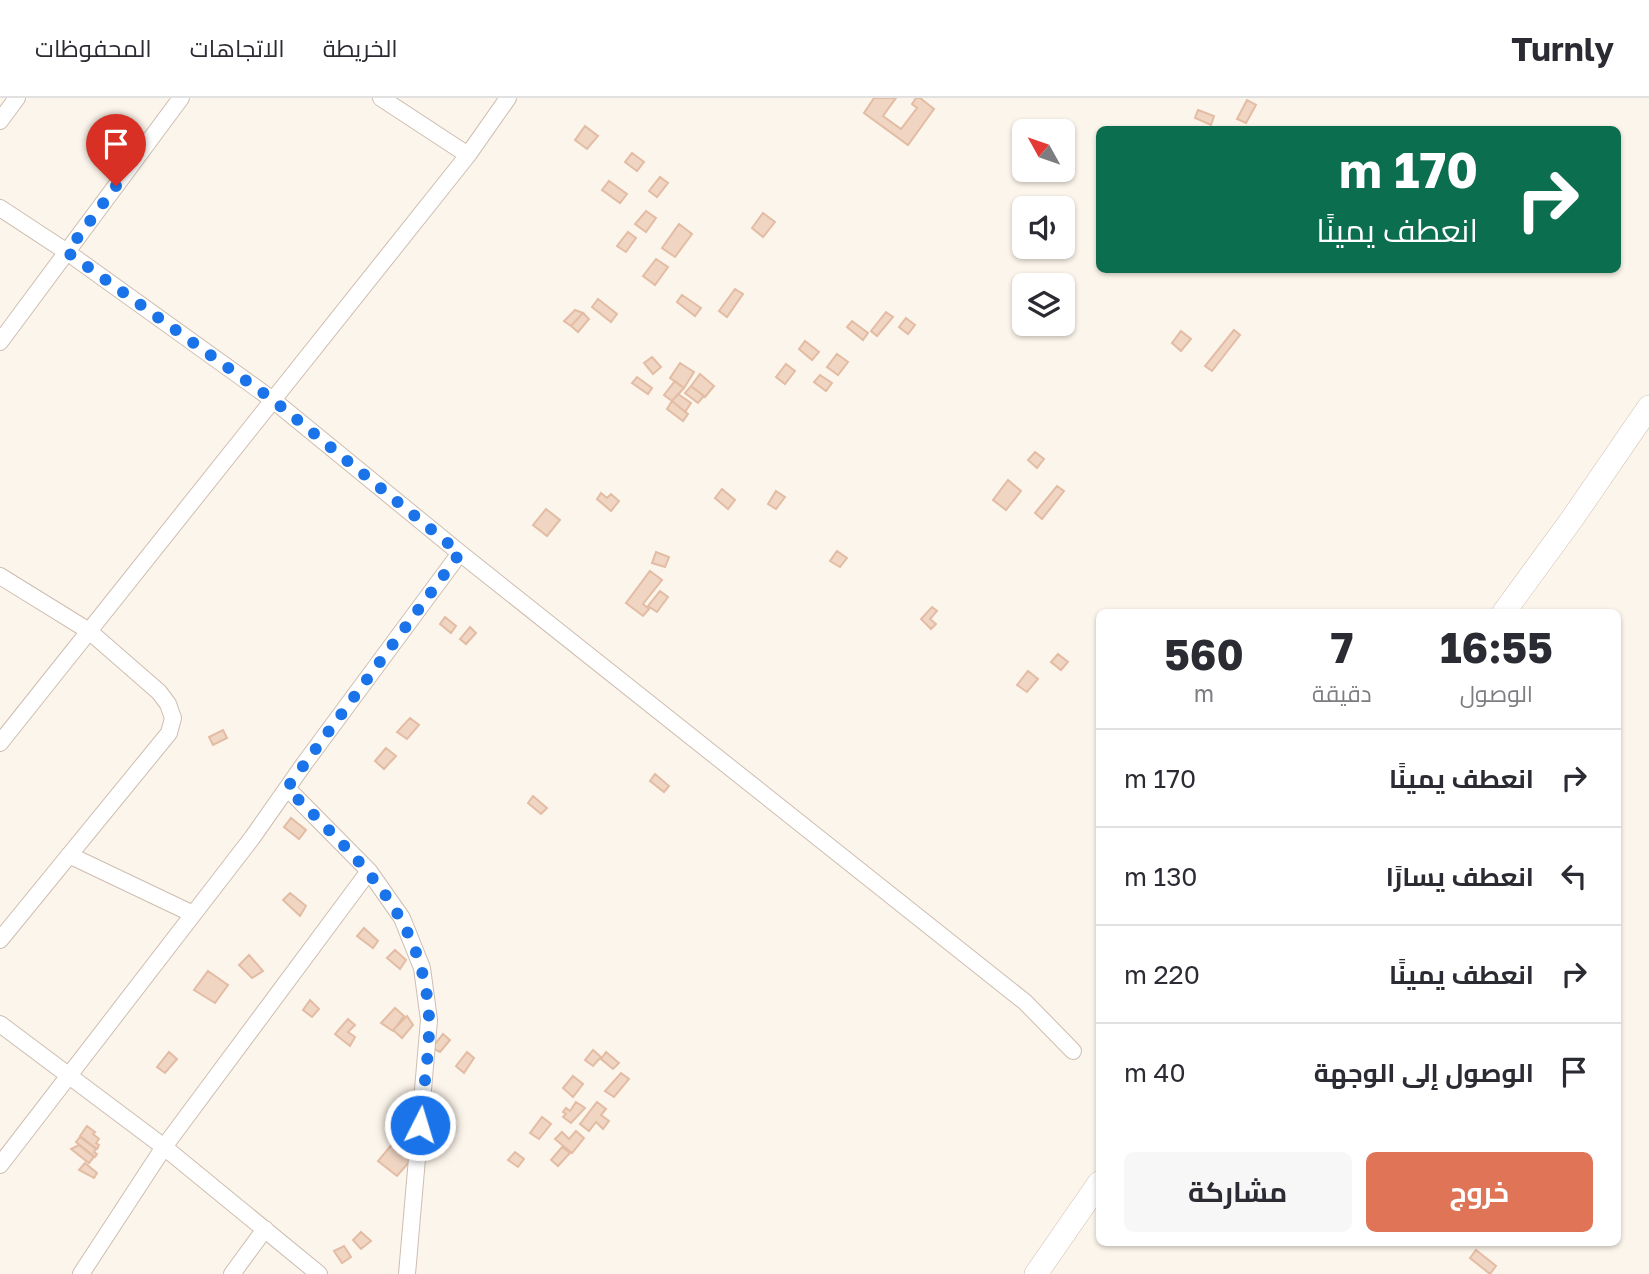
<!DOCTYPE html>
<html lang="ar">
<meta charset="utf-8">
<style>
body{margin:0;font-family:"Golos Text",Cairo,sans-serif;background:#f7f7f7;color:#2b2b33;direction:rtl;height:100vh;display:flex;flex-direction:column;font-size:26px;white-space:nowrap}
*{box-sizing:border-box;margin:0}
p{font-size:23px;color:#7c7c81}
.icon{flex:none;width:38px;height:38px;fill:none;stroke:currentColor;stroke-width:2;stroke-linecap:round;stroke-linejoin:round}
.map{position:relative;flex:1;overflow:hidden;direction:ltr}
.drawer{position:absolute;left:1096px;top:511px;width:525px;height:637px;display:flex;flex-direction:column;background:#fff;border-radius:10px;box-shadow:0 2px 5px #0004;direction:rtl}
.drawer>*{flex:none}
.hud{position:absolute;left:1096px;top:28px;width:525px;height:147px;border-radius:10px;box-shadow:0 2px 5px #0004;direction:rtl;background:#0b6e4f;color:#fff;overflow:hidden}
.needle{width:46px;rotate:310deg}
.controls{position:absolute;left:1012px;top:21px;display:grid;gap:14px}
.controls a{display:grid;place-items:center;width:63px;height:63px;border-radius:10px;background:#fff;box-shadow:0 2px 5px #0004;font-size:35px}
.pin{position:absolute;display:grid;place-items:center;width:60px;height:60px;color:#fff;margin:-72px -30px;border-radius:50% 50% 50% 0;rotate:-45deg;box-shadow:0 0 7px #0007}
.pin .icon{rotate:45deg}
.me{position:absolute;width:77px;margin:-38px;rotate:5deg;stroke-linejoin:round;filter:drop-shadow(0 0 5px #0008)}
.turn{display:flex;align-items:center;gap:24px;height:147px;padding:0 28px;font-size:32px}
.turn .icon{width:91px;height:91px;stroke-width:2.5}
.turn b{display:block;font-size:49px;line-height:60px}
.eta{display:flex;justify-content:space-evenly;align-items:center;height:119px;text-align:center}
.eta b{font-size:42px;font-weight:700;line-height:49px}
.primary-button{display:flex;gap:14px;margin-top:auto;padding:14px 28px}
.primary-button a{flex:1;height:80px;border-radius:10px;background:#e07456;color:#fff;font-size:28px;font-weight:700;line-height:80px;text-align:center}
.primary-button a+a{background:#f7f7f7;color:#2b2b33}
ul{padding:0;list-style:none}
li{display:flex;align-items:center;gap:21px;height:98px;padding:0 28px;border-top:2px solid #e1e1e2}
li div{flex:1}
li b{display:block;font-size:26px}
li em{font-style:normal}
header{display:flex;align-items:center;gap:42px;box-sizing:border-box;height:98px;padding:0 35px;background:#fff;border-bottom:2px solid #e1e1e2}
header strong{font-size:33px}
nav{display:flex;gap:38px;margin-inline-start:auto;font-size:24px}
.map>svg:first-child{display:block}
</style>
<header>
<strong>Turnly</strong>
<nav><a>الخريطة</a><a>الاتجاهات</a><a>المحفوظات</a></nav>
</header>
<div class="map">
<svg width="1649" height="1176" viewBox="0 0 1649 1176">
<rect width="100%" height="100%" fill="#fcf5eb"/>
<path fill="#f0d5c3" stroke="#e3bca4" stroke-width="2" d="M874 0H896L883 18 901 31 917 10 912 6 916 0H920L934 11 908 47 864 15Z
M1247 2 1256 7 1246 25 1237 21Z
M1198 12 1214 18 1211 27 1195 20Z
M585 28 598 38 587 51 575 42Z
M632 55 644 64 637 73 625 64Z
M660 79 668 85 657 99 649 93Z
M609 83 627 96 620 105 602 92Z
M646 113 656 120 646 134 635 126Z
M763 115 775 124 763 139 752 130Z
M679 126 692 136 675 159 662 150Z
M628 134 636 140 626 154 617 148Z
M656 161 668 169 655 187 643 178Z
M735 191 743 196 727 219 719 213Z
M682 197 701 210 695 218 677 204Z
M598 201 617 216 611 224 592 209Z
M575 212 583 215 571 228 564 223Z
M886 214 893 219 877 238 871 233Z
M583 215 589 221 578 234 571 228Z
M906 220 915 227 908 236 899 229Z
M852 223 868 235 863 242 847 229Z
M1234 232 1240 237 1212 273 1205 268Z
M1181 233 1191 241 1181 253 1172 245Z
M805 243 819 254 812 262 799 251Z
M837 256 848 264 838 277 827 269Z
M652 259 661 269 653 276 644 265Z
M680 265 694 274 684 290 670 280Z
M786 266 795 273 785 286 776 279Z
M700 276 714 288 705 299 691 288Z
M820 277 832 285 826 293 814 284Z
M637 279 652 290 648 296 632 285Z
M675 283 684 290 672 303 664 297Z
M691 288 704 298 698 305 685 295Z
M678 296 691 305 685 314 672 303Z
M672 303 688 316 683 323 667 311Z
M1035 354 1044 361 1037 370 1028 362Z
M1008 382 1021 393 1006 412 993 402Z
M1057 388 1064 393 1042 421 1035 415Z
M722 391 735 402 728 411 715 400Z
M776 393 785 399 776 411 768 406Z
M601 395 607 400 611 396 619 403 611 413 597 401Z
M546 411 560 422 547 438 533 427Z
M837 453 847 460 840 469 830 463Z
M656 454 669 459 665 469 652 465Z
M650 473 662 482 643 506 649 511 643 518 626 505Z
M660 493 668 499 657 514 648 508Z
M932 509 937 513 930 521 936 526 931 531 921 521Z
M445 519 456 528 451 535 440 526Z
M470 529 476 535 466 546 460 541Z
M1058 556 1068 564 1061 572 1051 564Z
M1028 573 1038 581 1027 594 1017 587Z
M410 620 419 627 407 641 397 634Z
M223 632 227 640 213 647 209 639Z
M386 650 396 658 384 671 375 663Z
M655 676 669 688 664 694 650 683Z
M533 698 547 710 541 716 528 705Z
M291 720 306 732 299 741 284 729Z
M290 795 306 808 300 818 283 802Z
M364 830 378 843 373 850 357 838Z
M395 852 406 862 400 871 387 860Z
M249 857 263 873 252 880 239 867Z
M208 873 228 887 215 905 194 892Z
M310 902 319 911 312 919 303 912Z
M395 910 404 918 393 933 381 925Z
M407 918 413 927 402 940 393 932Z
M348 921 355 927 348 934 355 939 350 948 335 936Z
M443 936 450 942 440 954 432 950Z
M593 952 601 959 593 968 585 962Z
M169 954 177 961 165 975 157 969Z
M467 954 474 960 464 975 456 968Z
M606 954 619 965 613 971 601 961Z
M621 975 629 981 614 999 605 993Z
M573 978 583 986 573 999 563 990Z
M576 1004 585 1010 571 1025 563 1019 566 1016 563 1014 566 1010 570 1013Z
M597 1004 606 1011 601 1017 609 1023 603 1031 596 1024 589 1033 580 1026Z
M542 1019 551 1026 539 1041 530 1035Z
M87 1028 95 1034 93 1036 99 1041 96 1045 99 1047 97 1051 80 1038Z
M576 1033 584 1040 572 1055 555 1041 562 1034 569 1041Z
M80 1039 96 1051 94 1054 97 1056 95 1059 76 1044Z
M398 1039 418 1054 397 1078 378 1063Z
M79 1047 94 1059 89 1065 71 1051Z
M562 1049 570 1055 558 1068 551 1062Z
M515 1054 524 1061 518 1069 508 1062Z
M85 1065 97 1075 94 1080 79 1072Z
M361 1134 371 1143 361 1151 353 1142Z
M344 1148 351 1159 342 1165 334 1153Z
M1476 1152 1496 1168 1490 1176 1470 1160Z"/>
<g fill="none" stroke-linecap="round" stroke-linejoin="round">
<defs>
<path id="minor" d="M381 0 468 57
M0 23 17 0
M0 110 67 154 273 302 460 455 1025 904 1073 953
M0 244 181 0
M0 478 89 533 159 594 168 606 173 620 169 635 0 842
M0 645 468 57 508 0
M287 690 369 773 402 820 422 870 429 922 407 1176
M69 757 193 816
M0 926 164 1049 81 1176
M0 1067 252 740 304 666 460 455
M232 1176 265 1131
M319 1176 164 1049 369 773"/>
<path id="secondary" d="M1504 514 1572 421 1649 309
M1036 1176 1099 1085"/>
</defs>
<use href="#minor" stroke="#cebdb0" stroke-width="18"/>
<use href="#secondary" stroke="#d1beae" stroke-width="24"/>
<use href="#minor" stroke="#fff" stroke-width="16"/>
<use href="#secondary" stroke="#fff" stroke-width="23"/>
</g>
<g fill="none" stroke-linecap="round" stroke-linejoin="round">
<path stroke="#1a73e8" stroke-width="12" stroke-dasharray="0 21.6" d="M116 88 67 154 273 302 460 455 287 690C355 759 424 816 429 920 430 953 423 994 420 1027"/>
</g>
</svg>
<div class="controls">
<a><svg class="needle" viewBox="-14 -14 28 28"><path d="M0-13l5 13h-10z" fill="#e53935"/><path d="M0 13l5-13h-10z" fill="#7c7c81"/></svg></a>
<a><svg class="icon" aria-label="sound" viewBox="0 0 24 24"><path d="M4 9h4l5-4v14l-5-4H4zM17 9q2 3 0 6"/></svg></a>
<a><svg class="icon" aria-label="layers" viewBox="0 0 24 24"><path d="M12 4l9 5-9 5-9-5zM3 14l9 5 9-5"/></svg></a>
</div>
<div class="pin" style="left:116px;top:88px;background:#d93025"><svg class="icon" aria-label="arrive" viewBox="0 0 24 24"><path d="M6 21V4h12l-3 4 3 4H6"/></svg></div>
<svg class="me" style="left:420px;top:1027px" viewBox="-20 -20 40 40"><circle r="17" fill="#1a73e8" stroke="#fff" stroke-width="3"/><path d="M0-11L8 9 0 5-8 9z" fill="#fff"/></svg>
<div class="hud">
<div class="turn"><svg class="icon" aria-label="right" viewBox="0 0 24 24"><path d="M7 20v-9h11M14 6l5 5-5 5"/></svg><div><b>170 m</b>انعطف يمينًا</div></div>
</div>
<section class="drawer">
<div class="eta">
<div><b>16:55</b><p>الوصول</p></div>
<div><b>7</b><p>دقيقة</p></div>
<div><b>560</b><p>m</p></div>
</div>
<ul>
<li><svg class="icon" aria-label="right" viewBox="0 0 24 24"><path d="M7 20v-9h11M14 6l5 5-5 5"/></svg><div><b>انعطف يمينًا</b></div><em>170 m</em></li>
<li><svg class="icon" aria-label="left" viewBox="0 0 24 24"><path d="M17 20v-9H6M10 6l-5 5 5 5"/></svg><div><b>انعطف يسارًا</b></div><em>130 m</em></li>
<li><svg class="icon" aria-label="right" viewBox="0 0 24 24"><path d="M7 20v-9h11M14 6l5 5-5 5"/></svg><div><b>انعطف يمينًا</b></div><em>220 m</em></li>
<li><svg class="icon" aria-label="arrive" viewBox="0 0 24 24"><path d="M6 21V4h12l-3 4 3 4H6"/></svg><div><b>الوصول إلى الوجهة</b></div><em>40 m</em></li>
</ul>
<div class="primary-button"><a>خروج</a><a>مشاركة</a></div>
</section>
</div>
